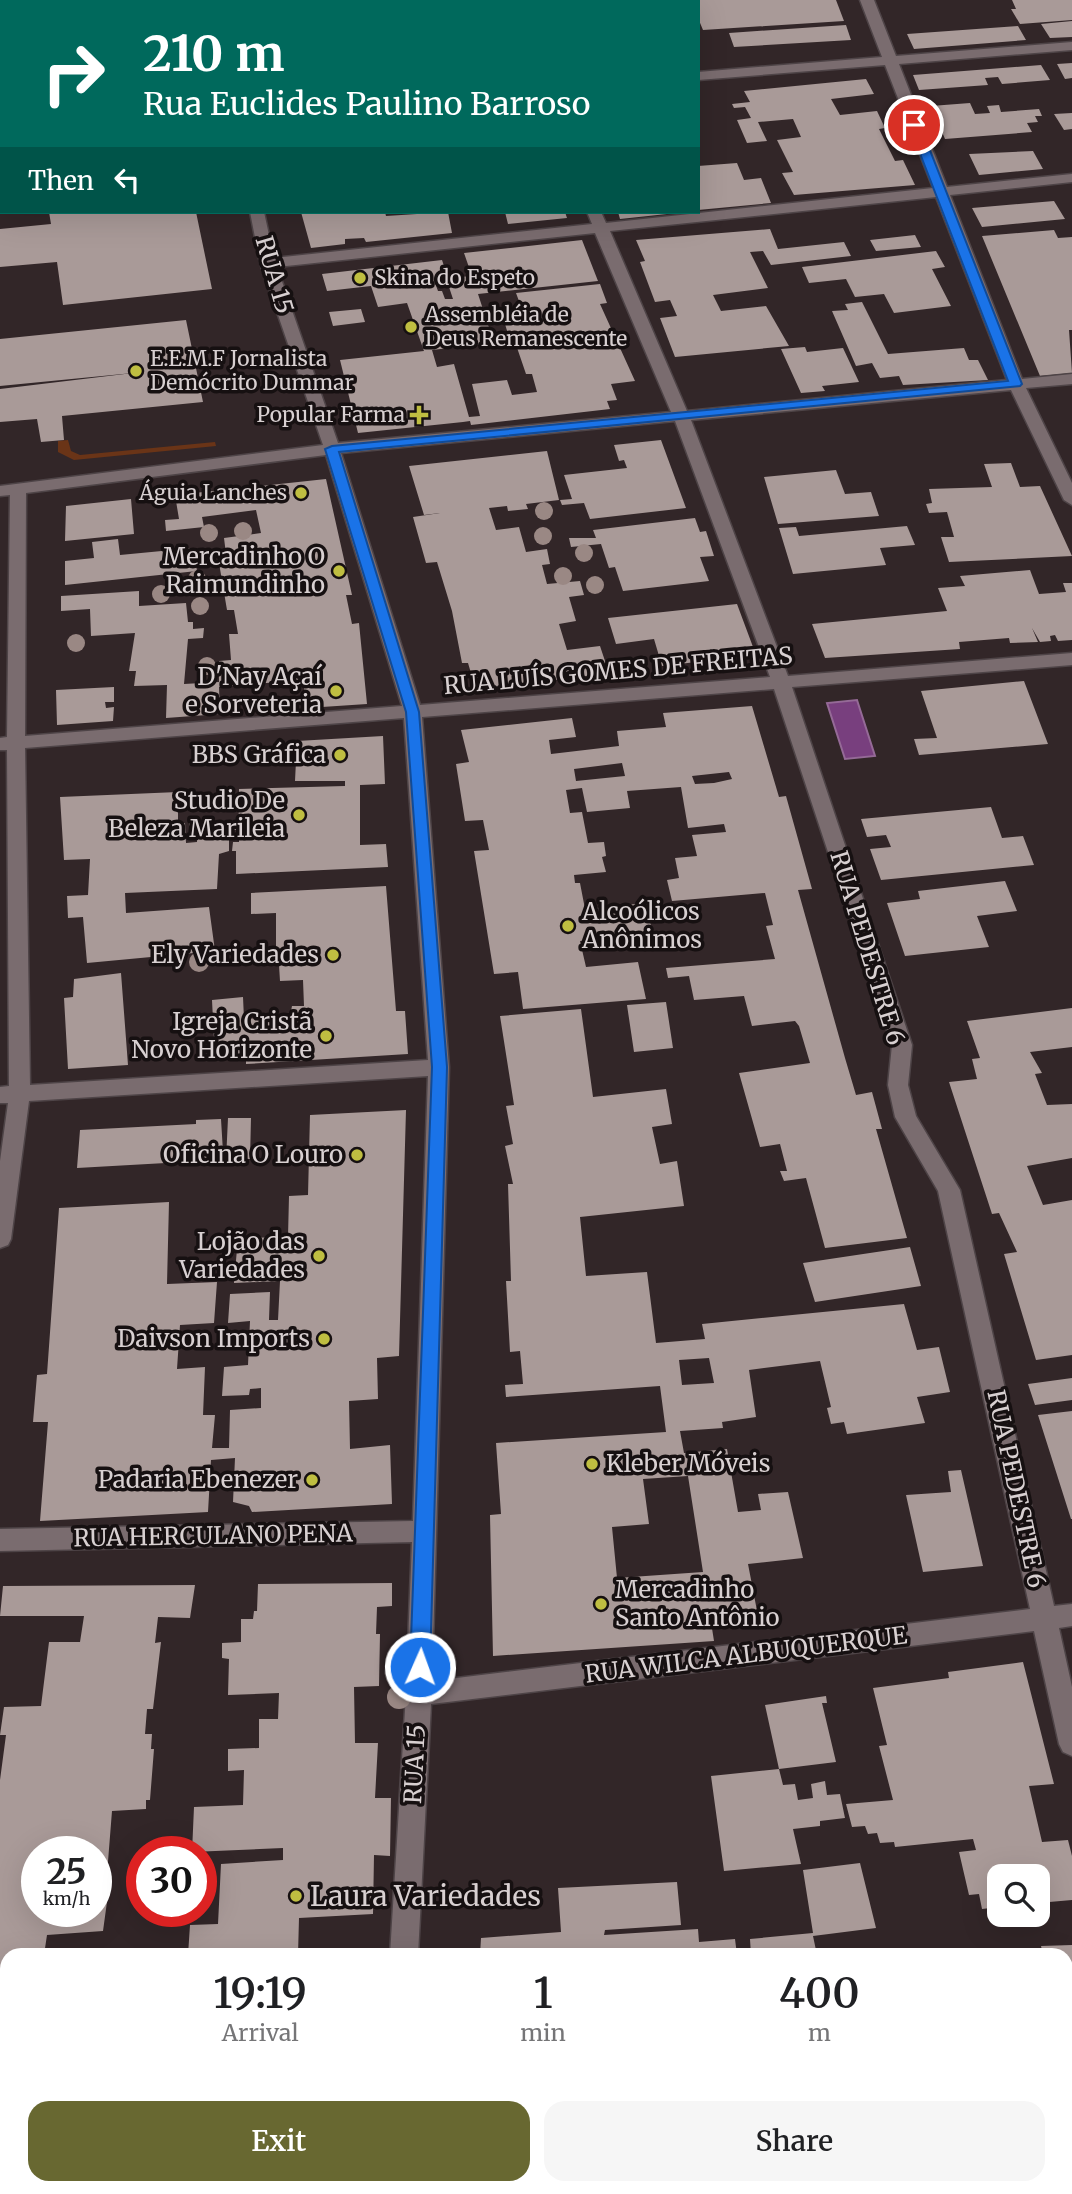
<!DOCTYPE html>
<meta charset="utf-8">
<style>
body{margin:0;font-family:Merriweather,serif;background:#f6f6f6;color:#202124;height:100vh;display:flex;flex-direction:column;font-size:26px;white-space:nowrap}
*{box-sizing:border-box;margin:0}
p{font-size:23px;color:#757577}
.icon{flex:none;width:38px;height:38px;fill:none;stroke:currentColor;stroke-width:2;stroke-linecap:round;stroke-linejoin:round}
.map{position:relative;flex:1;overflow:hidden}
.details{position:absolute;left:0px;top:1948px;width:1073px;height:247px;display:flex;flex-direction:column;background:#fff;border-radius:21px 21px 0 0;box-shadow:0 7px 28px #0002}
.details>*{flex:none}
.banner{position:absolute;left:0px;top:0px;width:700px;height:214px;box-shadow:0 7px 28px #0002;background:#00695c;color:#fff;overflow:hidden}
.fabs{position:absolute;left:987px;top:1864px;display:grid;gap:14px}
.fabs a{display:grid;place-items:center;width:63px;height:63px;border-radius:14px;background:#fff;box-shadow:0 7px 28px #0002;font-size:35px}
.speed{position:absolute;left:21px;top:1836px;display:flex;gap:14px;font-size:35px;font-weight:700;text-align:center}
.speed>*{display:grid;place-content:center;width:91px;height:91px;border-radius:50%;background:#fff;box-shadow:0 7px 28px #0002;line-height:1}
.speed small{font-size:18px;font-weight:400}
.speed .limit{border:10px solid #d22;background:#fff;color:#111}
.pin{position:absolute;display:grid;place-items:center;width:60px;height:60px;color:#fff;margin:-30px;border:4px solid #fff;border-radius:50%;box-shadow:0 2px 7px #0007}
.me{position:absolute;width:77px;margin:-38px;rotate:2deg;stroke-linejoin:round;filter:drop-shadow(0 0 5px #0008)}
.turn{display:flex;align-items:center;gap:24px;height:147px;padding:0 28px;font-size:32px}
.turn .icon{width:91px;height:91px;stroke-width:2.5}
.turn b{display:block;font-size:49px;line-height:60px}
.then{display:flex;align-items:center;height:66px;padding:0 28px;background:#0003;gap:14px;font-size:26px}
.eta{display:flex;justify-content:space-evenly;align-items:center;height:119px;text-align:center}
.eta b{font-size:42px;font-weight:600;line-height:49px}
.primary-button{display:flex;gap:14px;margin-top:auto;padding:14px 28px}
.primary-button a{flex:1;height:80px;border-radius:21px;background:#686831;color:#fff;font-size:28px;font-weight:600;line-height:80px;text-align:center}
.primary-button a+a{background:#f6f6f6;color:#202124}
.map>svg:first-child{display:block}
</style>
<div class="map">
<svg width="1072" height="2194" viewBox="0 0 1072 2194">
<rect width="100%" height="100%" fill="#322628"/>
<path fill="#6a3417" d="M68 440 71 451 80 455 215 442 216 446 74 460 58 452V441Z"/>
<path fill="#783f7e" stroke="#956a97" stroke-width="2" d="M857 700 875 756 845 759 827 703Z"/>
<path fill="#a99a98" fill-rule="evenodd" d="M698 0H836L844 21 703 30 698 18Z
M1012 0H1072V20L1020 24 1011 9H1016Z
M1072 21V37L1050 38 1041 24Z
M846 25 851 40 734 47 729 33Z
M1018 26 1026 40 914 49 907 34Z
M1072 63V78L1065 79 1057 64Z
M1041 65 1050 80 1002 84 998 77 985 78 988 85 919 90 913 75Z
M866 79 874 94 831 99 840 115 877 111 885 128 879 129 895 161 903 160 915 185 794 195 782 173 793 172 777 140 801 137 793 119 758 122 767 141 747 143 737 120 751 118 745 107 734 108 732 104 750 102 744 91Z
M970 103 975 114 990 113 987 106 999 105 1001 112 1039 109 1042 116H1035L1038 122 1027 123 1032 132 945 139 931 106Z
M1072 113V129L1064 130 1054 114Z
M1033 151 1043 169 979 175 969 154Z
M737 163 744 180 761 178 771 203 698 210V166Z
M1054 201 1065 219 982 227 972 208Z
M49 212H196L212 289 63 305 57 262 0 267V229L51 224Z
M301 212H385L386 216 448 212 452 233 366 242 364 238 345 239V244L311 248Z
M505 212H565L567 218 508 224Z
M618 212H667V214L620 219Z
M770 229 778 249 844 242 851 256 771 265 763 251 750 252 768 288 713 295 721 311 766 306 789 346 675 357 660 318 677 316 670 300 655 302 640 262 645 261 636 240Z
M1054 230 1058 238 1072 237V330H1069L1072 373 1040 376 982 236Z
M915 235 921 247 876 251 870 240Z
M582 240 598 281 478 294 494 343 432 350 437 367 454 364 469 417 480 416 472 384 507 380 512 395 537 392 532 374H526L512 333 508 334 502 314 523 312 516 293 600 284 607 303 600 304 635 381 611 384 617 400 607 401 610 409 471 425 470 421 463 422 358 433 340 360 424 351 407 303 378 307 371 286 327 291 322 274 442 260 448 278 472 276 464 253ZM439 279 441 285 448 284 453 299H445L442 291H438L434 280Z
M936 251 945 267 932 269 951 306 894 313 884 294 855 297 846 279 809 283 802 267Z
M862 302 888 354 964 348 969 360H978L988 380 903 385 899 376 880 378 872 363 856 366 832 311 848 310 845 304Z
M361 309 365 322 333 326 329 312Z
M186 320 203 402 62 416 64 440 41 442 37 419 0 422V389L133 373 0 386V339Z
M805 347 807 352 843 348 859 382 822 386 825 391 801 393 781 349Z
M661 440 686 508 590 519 584 503 562 505 560 500 572 499 564 475 627 468 624 460 619 461 614 445Z
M547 451 559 500 526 504 528 509 508 511 507 506 489 508 496 530 519 527 526 552 547 549 550 564 542 565 547 584 580 581 584 595 569 597 576 621 559 624 567 650 600 646 609 673 476 690 468 663H462L452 611 437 562 426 563 413 517 440 513 424 515 409 466Z
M1011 463 1020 487 1040 486 1072 556 949 562 941 537H954L947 512 929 513 926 504 932 503 929 489 992 487 984 464Z
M836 470 845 494 871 492 879 516 778 524 764 477Z
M326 479 352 595H346L352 624 359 623 367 704 307 708 303 680 219 687 220 714 166 718 167 685 134 686 136 671H129L135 633 91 636 90 609 61 611V596L139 591V606L186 603 188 622H193V629L204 628 203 638 188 639 184 684 219 682V661L231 660 229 634H238L234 610H227L219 563 227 562 224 538 261 533 256 510 202 517 204 527 166 531 165 520 179 519 175 495Z
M131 499 134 534 65 541 66 506Z
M695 518 700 532 706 531 714 556 700 557 709 581 623 591 615 567 609 568 601 544 571 547 569 538H596L593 530Z
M907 526 915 545 880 548 886 565 793 574 779 528 796 527 799 536Z
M118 539 120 555 193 548 197 571 65 585V561L94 558 92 542Z
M1030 570 1039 594 1066 592 1063 583H1072V640L1058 641 1055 635 1050 636 1051 641 1040 642 1032 628 1038 642 1010 643 1009 638 959 642 960 649 825 658 812 624 947 611 938 588 965 586 960 576Z
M737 604 756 655 662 666 654 639 616 644 608 618Z
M1024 681 1048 744 919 755 914 739 937 738 921 691Z
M114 687V702H105L106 708 114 707 113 721 57 725 56 690Z
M752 706 779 797 786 796 812 889 798 890 845 1058 856 1095 872 1092 882 1129H876L907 1238 825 1248 806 1178 784 1181 780 1171H787L780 1144 760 1147 739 1073 810 1063 799 1026 795 1021 752 1026 744 996 694 1000 689 976 668 978 666 968 775 959 766 926 773 925 765 893 672 901 667 880 679 878 675 858 697 856 692 835 726 832 724 824 688 828 681 787 627 791 630 808 587 812 582 788 566 790 570 813 582 812 588 843 604 842 606 856 602 857 606 872 574 875 575 883H580L585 909 646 903 653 935 580 941 586 967 638 962 646 999 523 1009 518 972 494 974 474 851 489 850 483 820 465 821 456 764 469 762 461 730 572 718 576 737 549 740 551 754 619 746 617 731 666 727 663 713ZM622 763 625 776 576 781 574 769ZM729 772 732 779 714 783 695 784 692 776Z
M383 736 385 784 360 785V845L386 844 388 867 236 874V851H232L233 842H239V830H231V820H238L239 810H244L245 797H239V789L345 786V781H295L297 741Z
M178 792V823H185L186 843 197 842V830H190L189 823 229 821V851L219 854 217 889 125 893 126 913 209 907 215 951 87 963 83 917 68 918 67 896 88 895 90 859 64 860 60 797Z
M991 807 1002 838 1023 836 1034 865 881 880 870 849 891 847 886 835 867 837 861 819Z
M1005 881 1017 911 977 916 989 947 905 956 887 903 920 899 918 891Z
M386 886 396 1011H405L408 1054 246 1064V1057L215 1059 212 1000 243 997 244 1019 290 1016 292 1006H304L303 980 280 981 279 965H276V913L251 914V893Z
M121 973 128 1065 68 1069 64 998 73 997 74 979Z
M666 1002 673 1048 634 1052 627 1005Z
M1072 1008V1047L1030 1052 1042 1073 1035 1074 1047 1105 1072 1104V1158L1027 1166 1043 1205 1072 1200V1355L1036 1360 1004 1254 1017 1252 999 1213 992 1214 949 1082 977 1079 972 1059 980 1058 967 1021Z
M581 1009 593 1097 666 1089 672 1124 652 1127 660 1164 677 1161 684 1206 580 1217 586 1276 647 1272 656 1343 705 1339 702 1324 904 1304 917 1350 939 1347 950 1392 917 1397 925 1423 847 1434 844 1422 831 1424 827 1408 831 1407 820 1361 749 1370 756 1417 722 1422 723 1428 680 1431 684 1453 727 1449 738 1512 761 1510 758 1494 788 1492 803 1558 748 1564 758 1616 711 1622 714 1641 493 1656 490 1515 501 1514 496 1443 666 1432 660 1386 506 1397 505 1385 523 1384 520 1351 510 1352 506 1281H511L508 1184H513L505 1146 513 1144 506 1106 514 1105 500 1016ZM709 1358 714 1383 682 1385 679 1360ZM688 1476 703 1572 617 1578 612 1527 649 1524 643 1479Z
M406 1110 399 1356 377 1358 378 1399 349 1401 350 1449 390 1445 392 1504 252 1512 249 1506 233 1502 235 1458 211 1460 208 1512 40 1521 48 1422H33L37 1375 47 1374 59 1208 169 1202 167 1284 217 1282 214 1323 180 1325 177 1369 205 1367 203 1415H215L212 1448H229L230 1410 261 1408V1388L250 1389 249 1395 222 1396 224 1367 248 1365 250 1321 228 1323 230 1294 270 1292 269 1320H278L280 1281 234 1283 238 1238 288 1237 289 1196 308 1195 310 1115Z
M228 1118H251L250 1159 226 1160Z
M221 1119 223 1152H219V1160L77 1168 80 1130 196 1124V1120Z
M910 1247 921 1286 815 1302 803 1263Z
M1072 1378V1400L1035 1405 1028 1384Z
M1072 1411V1519H1071L1038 1415Z
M961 1470 983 1566 923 1572 906 1495 951 1492 948 1471Z
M392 1583V1606L377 1607 376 1634H380L379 1686 354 1687 355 1743H378L375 1798H391L390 1856 374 1855 373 1914 299 1918 298 1955H188L190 1925 218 1924 221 1864 283 1860V1848L192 1852 194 1807 243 1805 244 1770 228 1771V1749L259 1748V1719H278L279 1693 228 1695 229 1659 222 1658V1643L241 1642V1619H253L254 1611H257L258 1584Z
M195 1585 190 1618 158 1617 155 1643 161 1642 153 1709H147L145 1734H152L151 1749H154L150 1800H146V1809L112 1811 107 1874 110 1880 103 1931 47 1935 44 1955H7V1988H0V1780L6 1735H0L4 1707 41 1706 49 1642H80L84 1616H0L3 1586ZM37 1852H96V1911H37Z
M1023 1662 1054 1784 1029 1786 1042 1842 1068 1840 1072 1856V1900L1038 1903V1876H999V1907L982 1909 979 1894 969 1895 959 1852 976 1850 973 1839 895 1847 894 1842 880 1843 877 1833 868 1834 865 1826 852 1827 846 1804 893 1800 879 1746 887 1745 873 1688 949 1678 948 1672Z
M826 1696 827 1703H822L836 1762 779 1769 783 1785 795 1784 798 1800 813 1798 811 1784 825 1781 827 1795 840 1794 845 1818 820 1821V1826L793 1829 801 1864 724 1871 711 1776 779 1769 765 1705Z
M860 1863 876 1928 813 1936 817 1955H751L750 1939 813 1933 803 1870Z
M677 1882 681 1925 605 1930 604 1935 698 1929 699 1942 735 1939 737 1955H480L481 1938 561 1932 558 1888Z
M1072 1945V2014L1066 2015V1955H1043L1041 1946Z
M0 1998H7V2128H0Z
M1066 2081H1072V2148L1066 2149Z"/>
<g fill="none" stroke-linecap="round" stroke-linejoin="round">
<defs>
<path id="lane" d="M0 147H2L0 156Z"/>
<path id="street" d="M220 0H234V2H220Z
M512 0H526V2H512Z
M860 0H874L896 56 1072 42V50L899 64 947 187 1072 174V182L950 195 1022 379 1072 374V384L1026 388 1072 483V505L1064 500 1011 390 691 420 788 676 1072 653V665L792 687 912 1045 908 1085 916 1116 960 1190 1054 1606 1072 1604V1626L1059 1628 1072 1687V1756L1063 1752 1059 1744 1034 1631 431 1704 418 1955H390L406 1694 412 1542 0 1551V1529L413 1521 428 1076 29 1101 11 1239 8 1245 0 1248V1161L8 1103H0V1087L9 1086 7 750H0V738L7 737 10 495 0 496V486L323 445 260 263 250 212H264L274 258 592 224 587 212H601L606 223 933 188 885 65 698 80V72L882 57ZM936 197 1007 380 687 411 610 231ZM595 233 671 412 338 443 277 267ZM675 421 770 677 420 705 341 453ZM326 455 402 706 25 736 26 493ZM774 689 892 1045 888 1085 895 1117 938 1191 1030 1609 432 1681 449 1067 422 717ZM404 718 428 1060 30 1085 25 748Z
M0 43H2L0 52Z
M1066 2142H1072V2170H1066Z
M0 2171H7V2188H20L18 2194H0Z
M373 2188H401L400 2194H372Z"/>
</defs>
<use href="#lane" stroke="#4e4447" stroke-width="3"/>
<use href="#street" stroke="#4e4447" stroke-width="3"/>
<use href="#lane" fill="#7a6c6f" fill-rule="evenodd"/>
<use href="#street" fill="#7a6c6f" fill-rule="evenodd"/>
</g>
<g fill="#9a8884">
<circle cx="544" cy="511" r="9"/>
<circle cx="243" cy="531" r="9"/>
<circle cx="209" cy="533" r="9"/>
<circle cx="543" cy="536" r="9"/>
<circle cx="584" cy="553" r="9"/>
<circle cx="563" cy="576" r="9"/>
<circle cx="197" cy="579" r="9"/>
<circle cx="595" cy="585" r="9"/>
<circle cx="161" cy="594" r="9"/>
<circle cx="200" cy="606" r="9"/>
<circle cx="76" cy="643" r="9"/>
<circle cx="207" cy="666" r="9"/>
<circle cx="199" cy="962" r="10"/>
<circle cx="399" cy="1697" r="12"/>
</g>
<path fill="#1a73e8" stroke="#114b97" stroke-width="2" d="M914 122 920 125 1022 384 1020 386 339 452 419 712 447 1067 430 1667 427 1673 420 1676 413 1673 410 1667 432 1067 406 712 325 449 332 446 1008 381 909 125Z"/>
<g fill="#bfbe41" stroke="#161011" stroke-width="2.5">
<circle cx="360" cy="278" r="7"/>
<circle cx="411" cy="327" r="7"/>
<circle cx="136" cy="371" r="7"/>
<path d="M415.5 404.5h7v7h7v7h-7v7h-7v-7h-7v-7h7z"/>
<circle cx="301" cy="493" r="7"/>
<circle cx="339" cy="571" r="7"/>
<circle cx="336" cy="691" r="7"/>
<circle cx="340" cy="755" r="7"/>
<circle cx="299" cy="815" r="7"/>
<circle cx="568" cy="926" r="7"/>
<circle cx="333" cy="955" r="7"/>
<circle cx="326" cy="1036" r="7"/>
<circle cx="357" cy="1155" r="7"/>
<circle cx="319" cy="1256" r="7"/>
<circle cx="324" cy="1339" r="7"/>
<circle cx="592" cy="1464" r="7"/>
<circle cx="312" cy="1480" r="7"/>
<circle cx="601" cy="1604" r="7"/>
<circle cx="296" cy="1896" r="7"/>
</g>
<g text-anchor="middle" stroke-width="7" stroke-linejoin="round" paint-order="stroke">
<g font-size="21" fill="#d8d0d1" stroke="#161011" text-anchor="start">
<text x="374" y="285">Skina do Espeto</text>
<text x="425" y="322">Assembléia de<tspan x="425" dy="24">Deus Remanescente</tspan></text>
<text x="150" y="366">E.E.M.F Jornalista<tspan x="150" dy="24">Demócrito Dummar</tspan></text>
<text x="405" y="422" text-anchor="end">Popular Farma</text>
<text x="287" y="500" text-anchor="end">Águia Lanches</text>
</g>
<g font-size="24" fill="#d8d0d1" stroke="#161011">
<text transform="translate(274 275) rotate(74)" y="8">RUA 15</text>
<text transform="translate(618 671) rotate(-5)" y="8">RUA LUÍS GOMES DE FREITAS</text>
<text transform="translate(867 948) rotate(73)" y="8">RUA PEDESTRE 6</text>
<text transform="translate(1016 1489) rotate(78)" y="8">RUA PEDESTRE 6</text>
<text transform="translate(213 1536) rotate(-1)" y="8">RUA HERCULANO PENA</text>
<text transform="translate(746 1655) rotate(-7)" y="8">RUA WILCA ALBUQUERQUE</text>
<text transform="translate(415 1764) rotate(-87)" y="8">RUA 15</text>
</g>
<g font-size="24" fill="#d8d0d1" stroke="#161011" text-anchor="end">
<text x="325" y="565">Mercadinho O<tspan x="325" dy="28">Raimundinho</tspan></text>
<text x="322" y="685">D'Nay Açaí<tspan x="322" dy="28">e Sorveteria</tspan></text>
<text x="326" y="763">BBS Gráfica</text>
<text x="285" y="809">Studio De<tspan x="285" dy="28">Beleza Marileia</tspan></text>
<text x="582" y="920" text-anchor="start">Alcoólicos<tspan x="582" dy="28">Anônimos</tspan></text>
<text x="319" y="963">Ely Variedades</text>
<text x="312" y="1030">Igreja Cristã<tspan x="312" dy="28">Novo Horizonte</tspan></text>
<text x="343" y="1163">Oficina O Louro</text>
<text x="305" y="1250">Lojão das<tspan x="305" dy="28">Variedades</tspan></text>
<text x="310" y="1347">Daivson Imports</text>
<text x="606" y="1472" text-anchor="start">Kleber Móveis</text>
<text x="298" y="1488">Padaria Ebenezer</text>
<text x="615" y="1598" text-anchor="start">Mercadinho<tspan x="615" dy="28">Santo Antônio</tspan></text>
</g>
<g font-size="28" fill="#d8d0d1" stroke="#161011" text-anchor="start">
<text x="310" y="1906">Laura Variedades</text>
</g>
</g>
</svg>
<div class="fabs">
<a><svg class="icon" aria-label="search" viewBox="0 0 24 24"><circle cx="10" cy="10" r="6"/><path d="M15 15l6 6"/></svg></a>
</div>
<div class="speed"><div>25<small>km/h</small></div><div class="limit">30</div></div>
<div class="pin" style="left:914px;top:125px;background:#d93025"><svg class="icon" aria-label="arrive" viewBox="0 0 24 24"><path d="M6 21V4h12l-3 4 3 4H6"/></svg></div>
<svg class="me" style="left:420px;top:1667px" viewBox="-20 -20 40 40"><circle r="17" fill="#1a73e8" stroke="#fff" stroke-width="3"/><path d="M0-11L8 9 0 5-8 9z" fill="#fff"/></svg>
<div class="banner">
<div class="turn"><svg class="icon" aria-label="right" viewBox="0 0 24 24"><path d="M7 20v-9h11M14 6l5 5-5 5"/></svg><div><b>210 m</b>Rua Euclides Paulino Barroso</div></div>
<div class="then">Then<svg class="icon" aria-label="left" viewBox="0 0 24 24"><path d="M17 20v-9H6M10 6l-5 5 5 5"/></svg></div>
</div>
<section class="details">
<div class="eta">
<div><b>19:19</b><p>Arrival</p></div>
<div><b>1</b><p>min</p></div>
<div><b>400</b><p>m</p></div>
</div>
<div class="primary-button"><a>Exit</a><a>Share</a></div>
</section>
</div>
